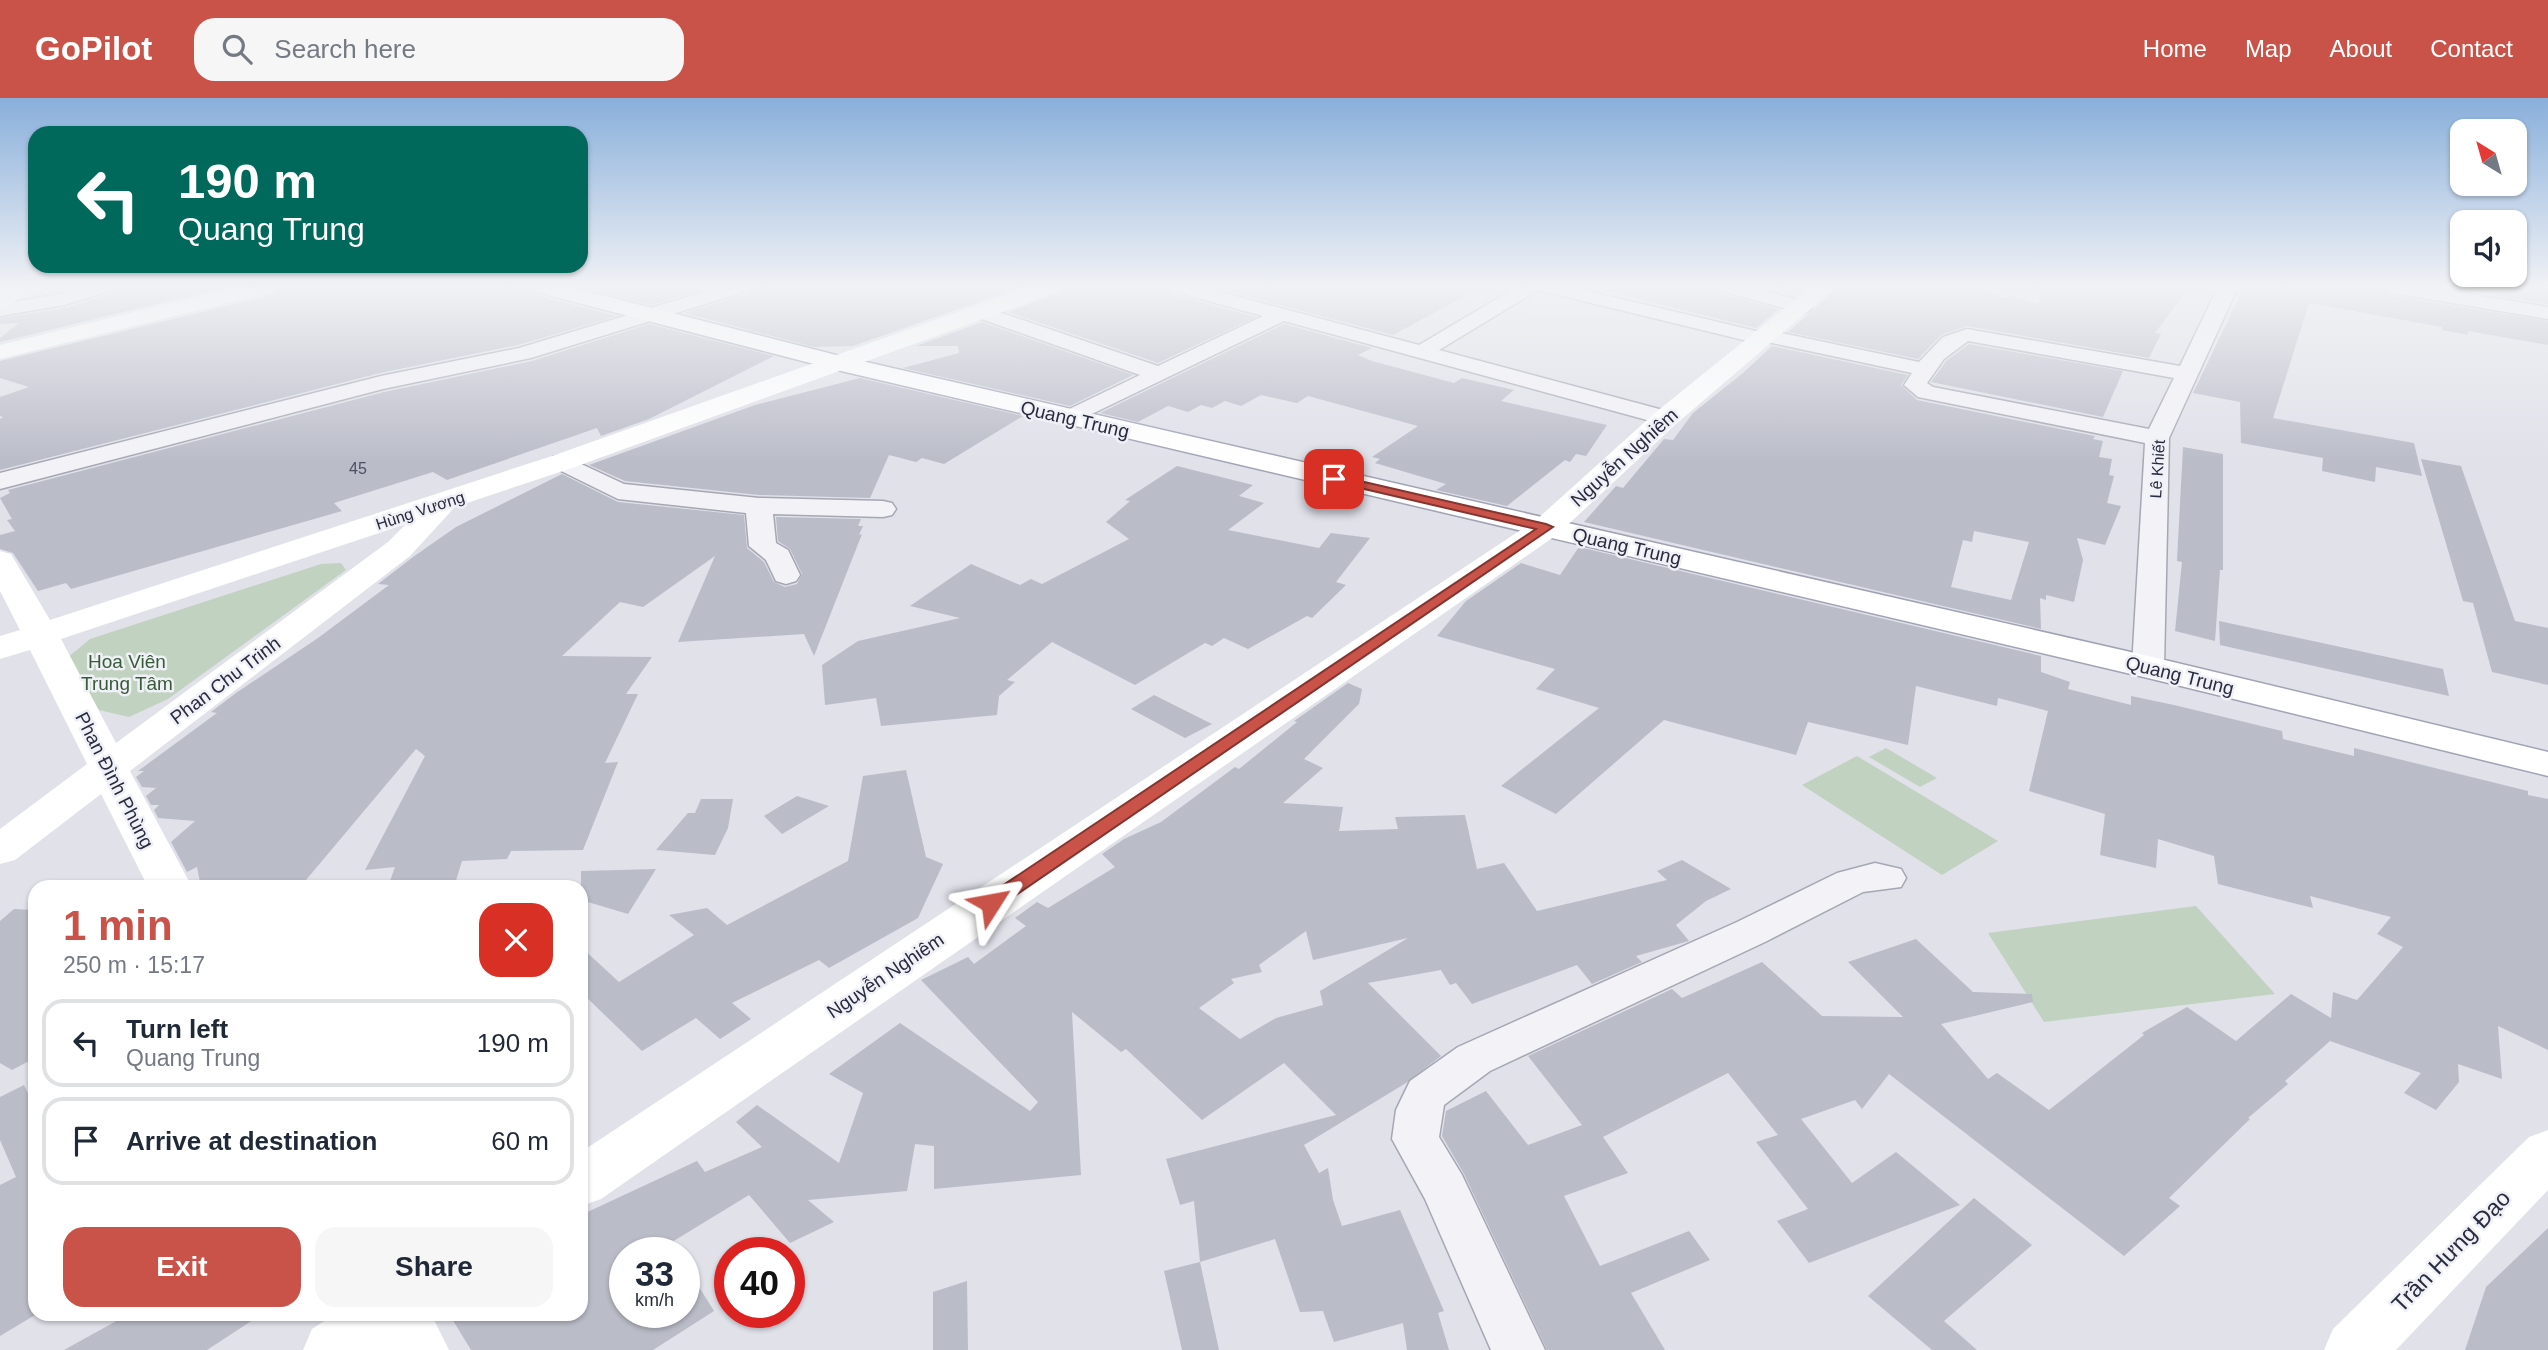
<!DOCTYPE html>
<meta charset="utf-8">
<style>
body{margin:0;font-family:Arial,sans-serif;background:#f6f6f7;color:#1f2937;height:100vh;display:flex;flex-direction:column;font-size:26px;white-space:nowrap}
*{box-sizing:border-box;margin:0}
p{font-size:23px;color:#747a83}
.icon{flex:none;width:38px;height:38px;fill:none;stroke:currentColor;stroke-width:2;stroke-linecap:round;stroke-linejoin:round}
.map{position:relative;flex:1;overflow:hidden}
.details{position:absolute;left:28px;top:782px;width:560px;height:441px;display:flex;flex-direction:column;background:#fff;border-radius:21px;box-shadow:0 2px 5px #0004}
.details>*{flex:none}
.top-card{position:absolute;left:28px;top:28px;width:560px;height:147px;border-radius:21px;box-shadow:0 2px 5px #0004;background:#00695c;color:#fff;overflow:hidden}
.needle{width:46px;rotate:323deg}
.controls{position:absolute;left:2450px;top:21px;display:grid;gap:14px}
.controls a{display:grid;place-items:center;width:77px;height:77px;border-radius:14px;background:#fff;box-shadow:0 2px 5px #0004;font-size:35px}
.speed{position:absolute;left:609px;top:1139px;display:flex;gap:14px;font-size:35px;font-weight:700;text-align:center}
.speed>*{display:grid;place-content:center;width:91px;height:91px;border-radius:50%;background:#fff;box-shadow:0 2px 5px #0004;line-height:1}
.speed small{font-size:18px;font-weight:400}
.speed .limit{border:10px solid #d22;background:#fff;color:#111}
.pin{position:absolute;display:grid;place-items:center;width:60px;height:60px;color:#fff;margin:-30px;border-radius:14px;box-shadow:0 4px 10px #0006}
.me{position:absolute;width:77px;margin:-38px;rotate:56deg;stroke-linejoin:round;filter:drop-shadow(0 0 5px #0008)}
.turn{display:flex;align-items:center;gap:24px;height:147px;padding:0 35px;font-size:32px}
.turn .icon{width:91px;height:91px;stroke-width:2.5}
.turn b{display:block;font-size:49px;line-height:60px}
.round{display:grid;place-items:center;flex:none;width:74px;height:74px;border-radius:21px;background:#f6f6f7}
.overview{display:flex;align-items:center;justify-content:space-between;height:119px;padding:0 35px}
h1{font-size:42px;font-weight:700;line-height:52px;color:#ca5349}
.button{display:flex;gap:14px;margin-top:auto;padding:14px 35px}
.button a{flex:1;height:80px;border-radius:21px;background:#ca5349;color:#fff;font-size:28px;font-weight:700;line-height:80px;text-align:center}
.button a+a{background:#f6f6f7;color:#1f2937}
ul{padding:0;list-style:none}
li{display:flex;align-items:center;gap:21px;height:88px;margin:0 14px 10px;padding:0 21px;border:4px solid #e0e1e3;border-radius:21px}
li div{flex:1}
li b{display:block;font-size:26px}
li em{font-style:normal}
header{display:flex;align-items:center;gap:42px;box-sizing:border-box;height:98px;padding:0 35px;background:#ca5349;color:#fff}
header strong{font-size:33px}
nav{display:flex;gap:38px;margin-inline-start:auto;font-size:24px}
.search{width:490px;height:63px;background:#f6f6f7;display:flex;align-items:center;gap:18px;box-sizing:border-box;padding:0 24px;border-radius:21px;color:#747a83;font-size:26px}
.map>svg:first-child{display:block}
</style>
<header>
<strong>GoPilot</strong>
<div class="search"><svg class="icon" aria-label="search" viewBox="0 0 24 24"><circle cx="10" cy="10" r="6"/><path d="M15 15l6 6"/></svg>Search here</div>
<nav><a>Home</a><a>Map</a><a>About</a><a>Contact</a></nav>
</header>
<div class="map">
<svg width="2548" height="1252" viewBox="0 0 2548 1252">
<rect width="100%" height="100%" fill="#e0e1e9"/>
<path fill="#c2d2c1" d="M341 465 346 472 168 601 129 619 99 612 67 560 90 541 321 466Z
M1886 650 1937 680 1920 689 1869 659Z
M1857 658 1998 743 1942 777 1802 687Z
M2196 808 2275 896 2044 924 1988 835Z"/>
<path fill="#babcc8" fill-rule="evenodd" d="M115 189H225L0 244V240L19 225 0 226V220L65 210 110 196Z
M276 189H530L535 197 617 218 518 247 380 275 0 372V321L3 319 0 318V299L29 289 0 280V263L272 197Z
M581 189H711L651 207Z
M753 189H1020L853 248 814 249 684 215 748 196Z
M1062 189H1166L1171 196 1256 219 1158 265 1008 214 1058 196Z
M1211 189H1482L1393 237Z
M1589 189H1716L1721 196 1779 211 1756 230Z
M1839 189H1970L2008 200 2012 198 2039 206 2040 189H2189L2155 235 2161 236 2149 260 1967 228 1941 237 1918 261 1788 234Z
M2244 189H2380L2392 198 2548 223V247L2468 233V237L2442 232V229L2309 205 2273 320 2414 345 2422 378 2376 369 2375 384 2322 373 2323 360 2241 345 2240 304 2193 295Z
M2443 189H2548V206Z
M982 224 1133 277 1070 308 903 270 959 255 958 248H916Z
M649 226 774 258 649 321 601 338 597 330 447 382 433 374 334 405 342 413 71 491 66 485 38 493 13 455 0 451V437L15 433 7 422 12 421 0 400 10 395 8 392 384 294 532 263Z
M1284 226 1372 250 1358 257 1372 263 1454 285 1462 280 1514 292 1501 303 1607 327 1586 358 1576 356 1570 364 1565 362 1507 408 1436 392 1446 386 1375 365 1380 361 1372 359 1418 328 1308 298 1297 305 1261 297 1241 308 1225 303 1212 310 1201 307 1188 314 1168 308 1138 324 1100 315Z
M1969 246 2123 273 2103 319 1931 284 1946 263Z
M1772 248 1908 277 1901 287 1917 302 2095 338 2093 341 2103 343 2099 359 2112 361 2109 377 2114 378 2107 405 2121 408 2105 447 2077 440 2083 462 2074 504 2046 497V502L2040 500 2041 531 1584 424 1616 388 1623 390 1664 341 1673 342 1693 315 1743 275ZM1974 433 2029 444 2011 502 1951 489 1963 442 1972 444Z
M860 280 1023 318 944 366 922 360 916 364 889 357 870 400 759 397 625 383 589 367 755 307Z
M2183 349 2223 356V472H2220L2215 543 2175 533 2182 464 2177 463Z
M2421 361 2461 368 2515 523 2548 530V587L2492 574 2473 505 2463 503Z
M1177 368 1253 387 1239 398 1264 405 1228 432 1319 450 1331 435 1370 440 1336 484 1346 487 1312 520 1307 518 1248 551 1224 540 1212 548 1205 545 1135 587 1052 544 1007 582 1015 584 999 598 997 617 881 628 876 600 825 607 822 567 858 543 960 520 910 508 971 466 1020 487 1031 481 1042 486 1129 441 1106 424 1130 403 1125 402Z
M562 376 618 404 744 417 747 450 764 464 774 484 785 489 797 486 802 476 790 451 778 443 776 419 861 421 858 428H863L859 437 862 436 814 558 804 536 678 544 715 458 643 509 620 504 562 558 652 559 626 596H638L605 665 618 664 583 752 511 753 507 761 462 763 454 789H388L395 769 365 772 425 658 416 651 306 782H228L222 789H201L197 769 187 774 171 744 195 723 158 720 154 712 159 707H151L146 698 156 690 142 689 136 679 144 673H138L217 615 211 614 236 595 318 540 389 487 378 486 413 459 456 429Z
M1579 449 2041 558V574L2070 584 2068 591 2131 607V598L2174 607 2282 633 2283 641 2354 658V650L2528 693V697L2548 701V952L2498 928 2502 981 2458 966 2459 984 2436 1012 2404 995 2421 975 2330 943 2285 983 2288 986 2248 1020 2250 1021 2169 1100 2180 1108 2124 1158 1889 976 1862 1011 1855 1002 1801 1021 1852 1085 1896 1054 1960 1107 1809 1165 1777 1123 1808 1111 1756 1044 1778 1037 1728 975 1603 1039 1628 1075 1564 1098 1600 1168 1689 1133 1710 1162 1631 1195 1665 1252H1547L1464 1076 1442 1038 1446 1013 1486 993 1528 1047 1582 1027 1528 958 1672 891 1682 900 1762 864 1822 918 1903 919 1848 864 1916 841 1973 894 2032 896 2033 904 1941 926 1988 981 1997 975 2049 1012 2144 937 2142 935 2187 909 2236 943 2291 896 2331 920 2333 894 2357 902 2403 849 2377 836 2391 819 2310 798 2313 810 2218 786 2214 758 2158 741 2156 770 2100 757 2105 716 2029 693 2048 613 1998 600 1997 608 1916 588 1908 647 1808 624 1796 657 1664 622 1556 716 1501 688 1599 610 1536 591 1555 571 1437 538 1466 503 1521 465 1560 477Z
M2219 523 2443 571 2449 598 2220 547Z
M1348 585 1362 591 1359 606 1304 661 1323 670 1283 705 1343 709 1339 733 1398 731 1395 719 1465 717 1477 771 1504 765 1537 813 1667 782 1657 773 1682 762 1731 791 1706 803 1676 827 1689 843 1636 858 1642 864 1592 886 1577 867 1472 906 1456 885 1450 887 1441 872 1368 885 1441 958 1406 985 1304 1047 1319 1075 1328 1070 1333 1102 1342 1128 1400 1112 1444 1213 1438 1215 1449 1252H1407L1403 1225 1334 1244 1323 1213 1300 1214 1275 1141 1200 1164 1194 1103 1180 1107 1166 1061 1336 1017 1284 965 1202 1022 1126 951 1121 954 1072 914 1081 1077 934 1091V1048L915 1046 907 1093 808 1102 834 1124 790 1145 749 1097 654 1155H625V1214H684V1165L714 1213 653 1252H471L449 1216H581V1117L697 1063 705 1074 762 1049 736 1024 757 1007 839 1065 863 995 829 976 900 925 1030 1013 1038 1004 921 882 968 859 974 866 1026 828 1015 820 1037 804 1048 810 1115 769 1102 756 1124 741 1161 724 1235 669 1239 671 1297 624 1294 623ZM1306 833 1313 862 1408 840 1320 893 1323 907 1276 920 1240 941 1199 910 1234 885 1231 881 1262 874 1259 867Z
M1154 597 1212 626 1185 640 1131 611Z
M906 672 926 759 943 766 918 820 829 870 819 862 732 905 751 921 720 941 696 920 642 953 581 894V849L619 884 694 837 669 817 707 810 727 827 848 763 863 678Z
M797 698 829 708 782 736 764 718Z
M701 701H733L728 730 715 757 656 752 688 715H695Z
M656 771 628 816 581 802V773Z
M14 811 35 812V960L12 972 0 965V823Z
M24 987 35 1010V1217L0 1238V1087L16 1079 0 1042V999Z
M1974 1100 2032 1147 1944 1223 1977 1252H1932L1868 1198Z
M2548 1130V1252H2465L2486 1189Z
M1200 1164 1219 1252H1182L1164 1173Z
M967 1183 968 1252H933V1194Z
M129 1216H262L207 1252H64Z"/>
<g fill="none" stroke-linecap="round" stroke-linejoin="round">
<defs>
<path id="street" d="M82 189H112L109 193 64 207 0 218V206L61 196Z
M720 189H750L747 193 531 260 383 291 0 391V375L381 278 519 250Z
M1169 189H1201L1419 247 1517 189H1571L1760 234 1767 232 1919 264 1943 239 1967 231 2180 268 2218 189H2238L2169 340 2164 569 2159 576 2148 578 2137 576 2132 569 2145 345 1918 299 1904 287 1912 275 1767 244 1760 246 1538 192 1439 252 1674 315 1678 320 1674 325H1658L1284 223 1069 327 1061 325 1057 320 1061 315 1140 277 973 218 970 214 973 210H987L1158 268 1263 218 1172 193ZM1968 243 2174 280 2149 331 1933 289 1927 285 1944 261Z
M1719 189H1751L1809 205 1812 209 1809 213 1802 215 1722 193Z
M2382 189H2427L2548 209V221L2392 195Z
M562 357 624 386 759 400 883 403 892 405 896 411 892 417 883 419 773 416 776 445 788 452 800 477 796 483 786 486 776 483 766 462 749 448 746 415 618 401 553 369 550 364 553 359Z
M1875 765 1901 771 1906 780 1901 789 1863 794 1765 844 1490 973 1444 1007 1439 1039 1462 1077 1545 1252H1491L1425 1101 1392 1041 1396 1012 1410 983 1458 949 1737 824 1837 775Z"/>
<path id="primary" d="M533 189H570L840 258 2148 558 2548 654V678L2148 580 837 272 536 194Z"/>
</defs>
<use href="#street" stroke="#a5a7b3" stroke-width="3"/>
<use href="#primary" stroke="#a0a3b4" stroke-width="3"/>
<use href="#street" fill="#f3f3f7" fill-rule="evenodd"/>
<path fill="#fff" fill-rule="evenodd" d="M10 189H38L35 194 0 210V194Z
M236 189H274L271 194 0 261V247Z
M1028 189H1060L1057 194 572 370 455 409 410 458 130 673 192 789H148L101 696 15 762 0 766V731L87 666 30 552 0 561V538L20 532 0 493V453L11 456 50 522 552 358ZM406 426 388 444 116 645 61 541Z
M1811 189H1836L1676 326 1558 436 601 1101 581 1108V1054L1536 422 1656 314Z
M2548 1032V1092L2396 1252H2324L2333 1231 2529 1039Z
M335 1216H431L449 1252H303L312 1231Z"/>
<use href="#primary" fill="#fff" fill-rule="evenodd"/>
</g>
<linearGradient id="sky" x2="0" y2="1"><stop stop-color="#89afdb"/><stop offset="0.52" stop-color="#f1f2f5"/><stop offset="1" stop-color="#f1f2f5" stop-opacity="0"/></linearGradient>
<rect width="2548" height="364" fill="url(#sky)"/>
<path fill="#ca5349" stroke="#83362f" stroke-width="2" d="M1334 377 1546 426 1553 429 997 810H984L981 805 984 800 1536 431 1330 383 1328 381Z"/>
<g text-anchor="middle" stroke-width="5" stroke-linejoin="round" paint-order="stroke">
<g font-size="16" fill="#4d5061">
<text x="358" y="376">45</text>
</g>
<g font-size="16" fill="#292c3f" stroke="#eff1f6">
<text transform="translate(2157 371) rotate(-86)" y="6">Lê Khiết</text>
<text transform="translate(420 412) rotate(-18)" y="6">Hùng Vương</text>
</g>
<g font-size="19" fill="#292c3f" stroke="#eff1f6">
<text transform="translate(1075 321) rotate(13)" y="7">Quang Trung</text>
<text transform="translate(1624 359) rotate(-42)" y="7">Nguyễn Nghiêm</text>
<text transform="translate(1627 448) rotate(13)" y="7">Quang Trung</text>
<text transform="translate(2180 577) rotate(14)" y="7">Quang Trung</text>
<text transform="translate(225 582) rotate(-37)" y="7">Phan Chu Trinh</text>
<text transform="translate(115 682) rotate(63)" y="7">Phan Đình Phùng</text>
<text transform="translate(885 877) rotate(-34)" y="7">Nguyễn Nghiêm</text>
</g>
<g font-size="19" fill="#375b38" stroke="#eff1f6">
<text x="127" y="570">Hoa Viên<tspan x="127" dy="22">Trung Tâm</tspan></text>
</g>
<g font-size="23" fill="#292c3f" stroke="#eff1f6">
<text transform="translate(2451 1153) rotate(-46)" y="8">Trần Hưng Đạo</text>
</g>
</g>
</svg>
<div class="controls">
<a><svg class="needle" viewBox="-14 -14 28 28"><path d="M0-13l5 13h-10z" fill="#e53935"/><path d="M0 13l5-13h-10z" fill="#747a83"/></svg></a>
<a><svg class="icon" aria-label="sound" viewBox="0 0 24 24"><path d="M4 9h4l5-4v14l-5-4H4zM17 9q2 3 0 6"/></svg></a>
</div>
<div class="speed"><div>33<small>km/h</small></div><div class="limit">40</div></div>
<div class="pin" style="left:1334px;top:381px;background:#d93025"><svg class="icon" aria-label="arrive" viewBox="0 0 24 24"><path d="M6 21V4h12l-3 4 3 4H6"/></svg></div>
<svg class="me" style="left:991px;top:805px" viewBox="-20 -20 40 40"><path d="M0-17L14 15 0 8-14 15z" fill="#ca5349" stroke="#fff" stroke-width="4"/></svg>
<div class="top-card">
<div class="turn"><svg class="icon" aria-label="left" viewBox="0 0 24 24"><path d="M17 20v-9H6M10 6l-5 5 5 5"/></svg><div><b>190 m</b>Quang Trung</div></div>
</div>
<section class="details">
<div class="overview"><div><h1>1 min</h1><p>250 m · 15:17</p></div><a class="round" style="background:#d93025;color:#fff"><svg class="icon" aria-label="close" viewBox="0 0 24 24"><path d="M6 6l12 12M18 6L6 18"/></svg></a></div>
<ul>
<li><svg class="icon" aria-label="left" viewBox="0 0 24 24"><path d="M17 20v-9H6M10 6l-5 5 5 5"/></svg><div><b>Turn left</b><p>Quang Trung</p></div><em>190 m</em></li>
<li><svg class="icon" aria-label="arrive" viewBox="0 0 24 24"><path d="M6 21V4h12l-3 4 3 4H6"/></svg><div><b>Arrive at destination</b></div><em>60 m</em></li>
</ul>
<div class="button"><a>Exit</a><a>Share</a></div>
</section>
</div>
